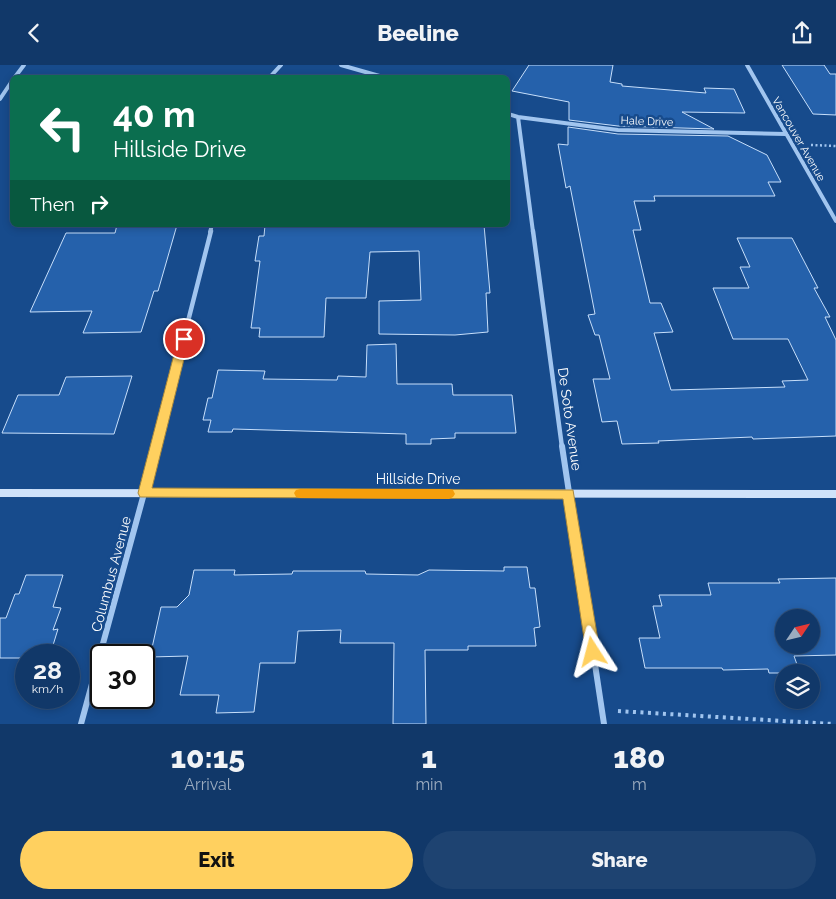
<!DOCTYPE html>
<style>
body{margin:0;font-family:Raleway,sans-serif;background:#1e4371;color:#f1f3f6;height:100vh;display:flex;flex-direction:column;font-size:19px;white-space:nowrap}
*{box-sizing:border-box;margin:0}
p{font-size:16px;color:#9cacc0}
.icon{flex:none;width:28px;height:28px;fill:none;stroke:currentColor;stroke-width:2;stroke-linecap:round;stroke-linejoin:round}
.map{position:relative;height:659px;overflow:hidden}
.side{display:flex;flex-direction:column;background:#113869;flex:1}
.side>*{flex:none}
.guide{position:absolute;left:10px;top:10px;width:500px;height:152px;border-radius:8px;box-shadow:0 2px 8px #0003,0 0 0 1px #30527d;background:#0b6e4f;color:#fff;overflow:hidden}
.needle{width:32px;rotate:55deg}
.controls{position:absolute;left:775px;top:544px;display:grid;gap:10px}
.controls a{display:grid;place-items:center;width:45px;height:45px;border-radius:50%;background:#113869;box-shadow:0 2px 8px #0003,0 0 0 1px #30527d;font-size:25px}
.speed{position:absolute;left:15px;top:579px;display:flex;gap:10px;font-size:25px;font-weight:700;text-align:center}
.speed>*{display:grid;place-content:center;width:65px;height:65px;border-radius:50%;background:#113869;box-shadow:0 2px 8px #0003,0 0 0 1px #30527d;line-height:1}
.speed small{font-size:12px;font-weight:400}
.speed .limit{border:2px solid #111;border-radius:8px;background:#fff;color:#111}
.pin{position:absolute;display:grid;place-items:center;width:42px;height:42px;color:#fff;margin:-21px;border:2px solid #fff;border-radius:50%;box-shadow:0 1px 5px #0007}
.me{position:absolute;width:55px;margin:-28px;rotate:351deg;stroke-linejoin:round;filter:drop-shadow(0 0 4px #0008)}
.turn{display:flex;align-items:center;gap:18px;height:105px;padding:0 20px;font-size:22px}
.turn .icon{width:65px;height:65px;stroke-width:2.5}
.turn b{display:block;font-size:35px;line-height:42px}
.then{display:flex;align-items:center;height:48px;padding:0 20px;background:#0003;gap:10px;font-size:19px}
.eta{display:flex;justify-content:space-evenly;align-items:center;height:85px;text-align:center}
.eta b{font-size:30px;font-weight:800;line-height:35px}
.action{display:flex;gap:10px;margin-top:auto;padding:10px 20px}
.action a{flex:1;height:58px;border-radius:30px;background:#ffd05f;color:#111;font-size:20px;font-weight:800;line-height:58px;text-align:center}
.action a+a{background:#1e4371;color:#f1f3f6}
header{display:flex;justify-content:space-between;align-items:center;height:65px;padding:0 20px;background:#113869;font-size:22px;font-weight:800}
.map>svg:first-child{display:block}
</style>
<header><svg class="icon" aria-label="back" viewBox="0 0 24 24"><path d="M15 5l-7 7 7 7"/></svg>Beeline<svg class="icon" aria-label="share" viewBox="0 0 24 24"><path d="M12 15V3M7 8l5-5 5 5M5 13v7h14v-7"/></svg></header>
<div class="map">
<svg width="836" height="659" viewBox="0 0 836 659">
<rect width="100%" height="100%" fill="#174b8c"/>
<path fill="#2561ab" stroke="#c7dffb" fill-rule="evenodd" d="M529 0H613L610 17 622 19V21L706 28 704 23 734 24 745 48 682 47 714 64 618 61 569 55V37L512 26Z
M782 0H824L830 9H836V50L813 49Z
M568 62 618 69 728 71 767 90 781 117H768L775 131H654L655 136H634L641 165H633L650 238H661L673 267 654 268 671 325 785 322 782 316 808 315 788 274H733L713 223H749L740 202H750L737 173H792L818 223H814L830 252H825L836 275V371L753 374 752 372 658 376 659 378 622 379 617 356 602 357 593 314H610L599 270H595L588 250 595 249 570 121 566 123 558 79 568 80Z
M117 160H177L158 226H154L141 267 83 268 92 246 30 247 66 168H115Z
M265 160H484L490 228H486L488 267 455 270 379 269V236L421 235 419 186 370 187 366 233H326L324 272H259L260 263H251L260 196H255L259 171H264Z
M396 279 397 319H452L453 330H512L516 368H455V373L431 374V379H406V369L233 364 232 367H208L211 355H203L208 333H212L218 305 265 306 263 314 337 315 338 311 366 312 367 280Z
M132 311 114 369 2 368 18 330H59L66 312Z
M504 502H527L530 523H535L540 562 534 563 536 581H468V585H425L426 659H393L394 578H340L341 565 298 566 295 598H260L254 647 216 648 219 630H180L188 591 150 592 161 542H177L189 530 194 505H235L234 510 292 509 293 506H365L366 509 418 510 429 505 504 506Z
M26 510H63L53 542 61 543 53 565 58 564 50 590H26V593H0V553H6L15 529H19Z
M836 513V590L794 591 800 608H769L768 604 723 605 722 603H645L639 573H660L653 541H662L659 530H711L708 518H780L778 514ZM784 552H811V580H784Z"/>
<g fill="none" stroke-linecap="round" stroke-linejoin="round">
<path stroke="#a1c5ef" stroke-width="2.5" stroke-dasharray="2 2.5" stroke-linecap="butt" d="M811 80 836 81"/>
<path stroke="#a1c5ef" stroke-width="4" stroke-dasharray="3 4.5" stroke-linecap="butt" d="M618 646 833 659"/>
<path stroke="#a1c5ef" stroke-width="4" d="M341 0 383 12
M747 0 836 156
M15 12 24 0
M270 12 281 0
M0 34 12 16
M508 49 518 52 618 65 786 69
M518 52 533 167
M210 167 212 160"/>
<path stroke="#a1c5ef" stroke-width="4.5" d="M533 166 562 382
M156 382 211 166"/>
<path stroke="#a1c5ef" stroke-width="6" d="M562 381 604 659
M81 659 157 381"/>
<path fill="#cfe2fa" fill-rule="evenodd" d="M0 424 836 425V433L0 432Z"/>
</g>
<path fill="#ffd05f" stroke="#a6873e" d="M184 270 189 274 152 423 573 425 600 587 598 591 593 593 588 591 586 587 563 434 140 432 138 428 178 274Z"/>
<path fill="#f59e0b" d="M300 424H449L453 425 455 429 453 432 449 434 300 433 296 432 294 428 296 425Z"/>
<g text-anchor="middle" stroke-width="5" stroke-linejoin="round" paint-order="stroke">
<g font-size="11" fill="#fff" stroke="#174b8c">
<text transform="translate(647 56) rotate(2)" y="4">Hale Drive</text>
<text transform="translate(799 74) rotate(60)" y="4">Vancouver Avenue</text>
</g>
<g font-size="14" fill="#fff" stroke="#174b8c">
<text transform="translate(570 354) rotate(82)" y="5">De Soto Avenue</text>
<text x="418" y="419">Hillside Drive</text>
<text transform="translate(111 509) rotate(-75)" y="5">Columbus Avenue</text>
</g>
</g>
</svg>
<div class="controls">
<a><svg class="needle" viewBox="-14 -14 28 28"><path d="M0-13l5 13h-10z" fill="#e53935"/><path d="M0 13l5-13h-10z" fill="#9cacc0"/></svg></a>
<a><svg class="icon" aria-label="layers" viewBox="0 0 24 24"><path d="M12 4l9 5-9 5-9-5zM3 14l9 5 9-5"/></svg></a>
</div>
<div class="speed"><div>28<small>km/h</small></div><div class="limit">30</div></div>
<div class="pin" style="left:184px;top:274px;background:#d93025"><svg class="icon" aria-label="arrive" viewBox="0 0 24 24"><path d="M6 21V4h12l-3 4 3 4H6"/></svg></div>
<svg class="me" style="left:593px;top:587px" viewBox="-20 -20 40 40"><path d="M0-17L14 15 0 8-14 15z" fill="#ffd05f" stroke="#fff" stroke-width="4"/></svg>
<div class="guide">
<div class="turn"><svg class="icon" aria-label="left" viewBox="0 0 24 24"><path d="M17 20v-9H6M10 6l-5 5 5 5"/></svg><div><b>40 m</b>Hillside Drive</div></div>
<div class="then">Then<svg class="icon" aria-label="right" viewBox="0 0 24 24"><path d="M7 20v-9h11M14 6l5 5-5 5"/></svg></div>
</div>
</div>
<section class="side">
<div class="eta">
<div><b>10:15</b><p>Arrival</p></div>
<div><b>1</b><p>min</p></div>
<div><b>180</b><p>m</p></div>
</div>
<div class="action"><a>Exit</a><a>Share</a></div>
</section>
